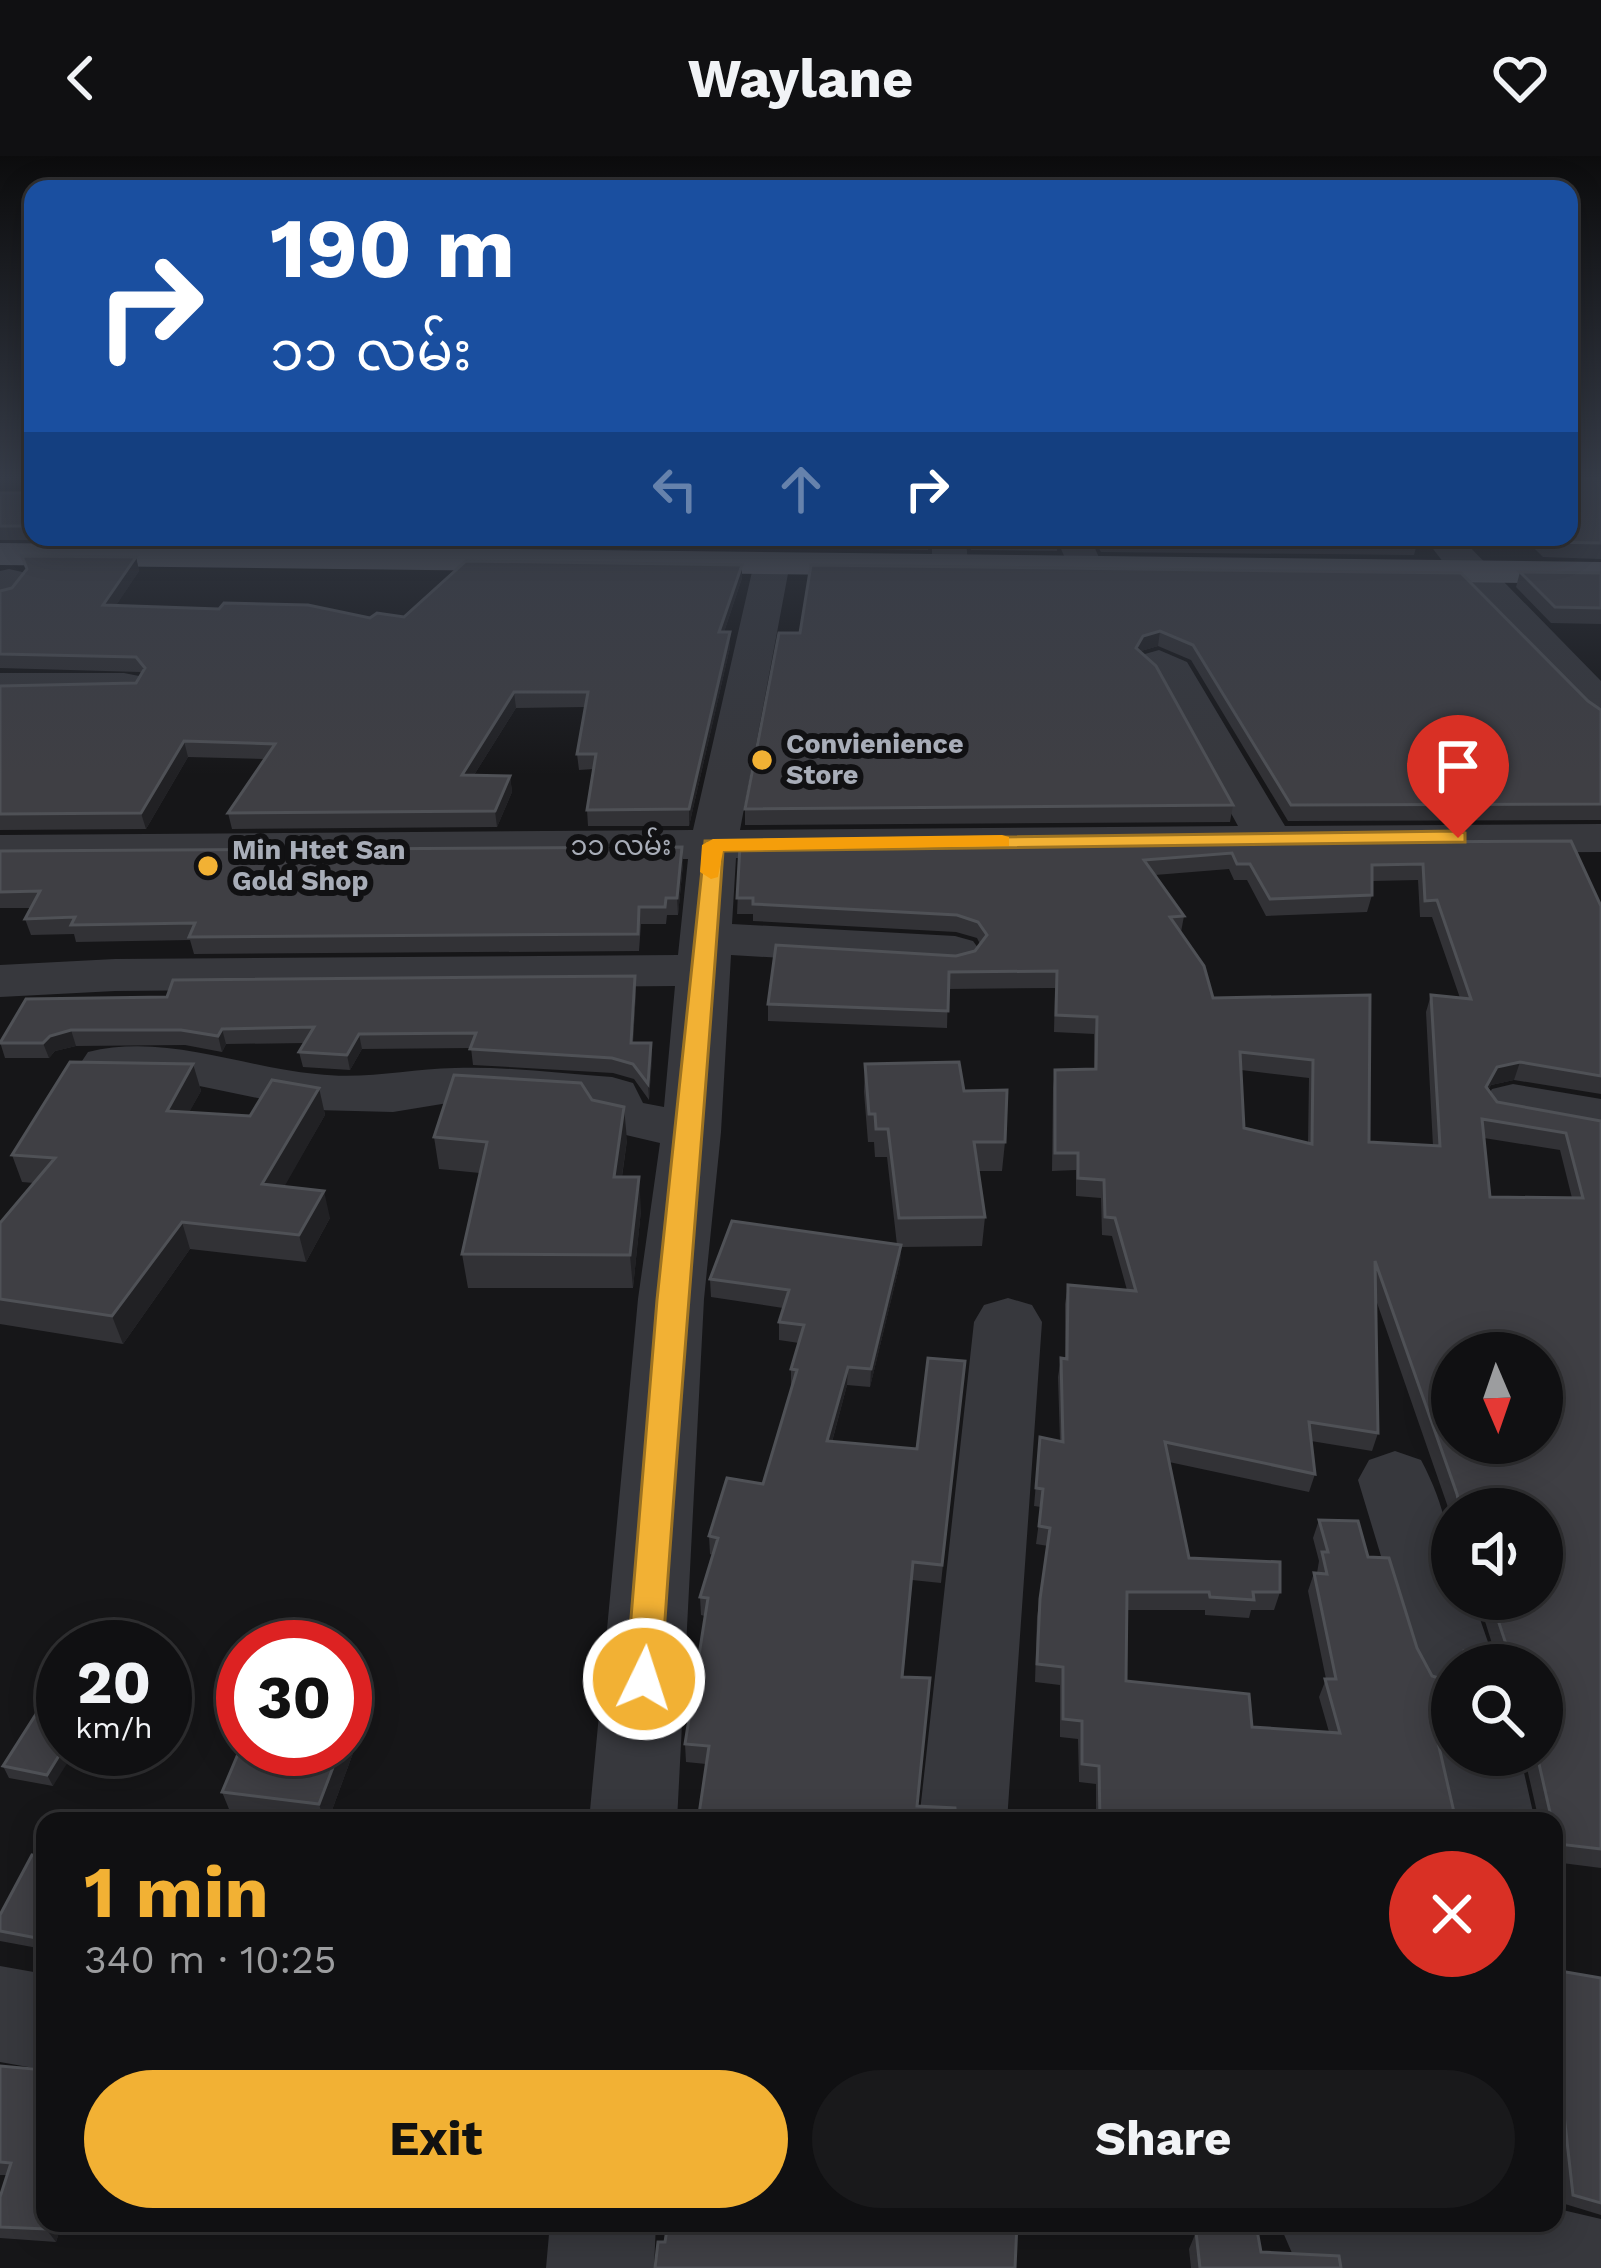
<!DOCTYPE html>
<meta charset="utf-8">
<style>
body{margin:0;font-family:"Work Sans","Noto Sans Myanmar",sans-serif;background:#19191b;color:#f1f3f6;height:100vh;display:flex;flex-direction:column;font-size:45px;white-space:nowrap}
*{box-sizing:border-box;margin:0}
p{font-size:39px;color:#9c9d9f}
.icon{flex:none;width:66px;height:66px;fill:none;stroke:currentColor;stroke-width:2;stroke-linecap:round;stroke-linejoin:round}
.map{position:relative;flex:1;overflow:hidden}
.drawer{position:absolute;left:36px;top:1656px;width:1527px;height:420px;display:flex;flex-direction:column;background:#101012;border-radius:24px;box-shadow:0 6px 30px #0003,0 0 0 3px #303032}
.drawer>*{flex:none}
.top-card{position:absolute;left:24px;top:24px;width:1554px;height:366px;border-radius:24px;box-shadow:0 6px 30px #0003,0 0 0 3px #303032;background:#1a4fa0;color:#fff;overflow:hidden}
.needle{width:78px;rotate:178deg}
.fabs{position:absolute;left:1431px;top:1176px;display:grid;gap:24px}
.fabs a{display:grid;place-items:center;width:132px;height:132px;border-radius:50%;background:#101012;box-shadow:0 6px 30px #0003,0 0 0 3px #303032;font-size:60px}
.speed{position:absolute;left:36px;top:1464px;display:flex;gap:24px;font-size:60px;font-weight:700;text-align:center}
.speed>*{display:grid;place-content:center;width:156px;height:156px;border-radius:50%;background:#101012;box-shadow:0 6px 30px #0003,0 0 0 3px #303032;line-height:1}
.speed small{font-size:30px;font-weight:400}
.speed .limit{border:18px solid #d22;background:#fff;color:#111}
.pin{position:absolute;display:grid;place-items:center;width:102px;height:102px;color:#fff;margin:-123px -51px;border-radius:50% 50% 50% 0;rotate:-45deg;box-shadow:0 0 12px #0007}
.pin .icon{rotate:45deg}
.me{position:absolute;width:132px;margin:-66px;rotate:4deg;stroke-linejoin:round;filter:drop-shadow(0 0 9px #0008)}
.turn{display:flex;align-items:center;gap:42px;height:252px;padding:0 48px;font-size:54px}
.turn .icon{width:156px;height:156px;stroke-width:2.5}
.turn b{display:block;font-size:84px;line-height:102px}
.lanes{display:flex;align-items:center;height:114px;padding:0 48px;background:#0003;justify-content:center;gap:60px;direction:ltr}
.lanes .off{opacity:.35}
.round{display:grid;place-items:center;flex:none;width:126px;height:126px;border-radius:63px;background:#19191b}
.headline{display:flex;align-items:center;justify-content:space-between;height:204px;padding:0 48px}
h1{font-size:72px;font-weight:700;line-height:90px;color:#f2b134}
.button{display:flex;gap:24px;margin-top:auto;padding:24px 48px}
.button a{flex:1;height:138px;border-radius:72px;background:#f2b134;color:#111;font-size:48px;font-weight:700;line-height:138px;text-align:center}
.button a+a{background:#19191b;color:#f1f3f6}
header{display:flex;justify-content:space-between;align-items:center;height:156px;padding:0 48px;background:#101012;font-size:54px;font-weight:700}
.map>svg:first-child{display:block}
</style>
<header><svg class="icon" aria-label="back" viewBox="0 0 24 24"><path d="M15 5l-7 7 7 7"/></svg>Waylane<svg class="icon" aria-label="heart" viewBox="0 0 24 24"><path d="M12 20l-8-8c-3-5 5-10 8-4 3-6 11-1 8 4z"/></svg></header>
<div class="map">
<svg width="1601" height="2112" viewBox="0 0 1601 2112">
<rect width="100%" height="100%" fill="#161618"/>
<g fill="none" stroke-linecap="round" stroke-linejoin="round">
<path fill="#37383d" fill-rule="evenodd" d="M145 381H181C169 400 159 412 135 407L130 399Z
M446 381H485L453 410H427L422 402Z
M932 381H966L968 411 963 419H937L932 411Z
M1056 381H1090L1104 413 1099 421H1073Z
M1424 381H1460L1601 525V561L1586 557 1456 423Z
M772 396 785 399 790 407 740 674 1238 670 1157 522 1139 506 1145 498 1159 494 1187 506 1285 670 1601 668V696L736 702 732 768 955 780 973 785 981 796 973 807 955 812 731 799 721 976 704 1143 677 1665H589L638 1143 660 987 596 972 587 955 454 946 393 956 316 954 185 927 88 920 80 908 88 896C165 877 241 911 316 918 364 924 408 913 455 912 506 910 560 918 612 921L633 927 643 947 664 951 675 830 115 835 0 841V809L115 803 678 799 688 703 0 707V679L693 674 754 407 759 399Z
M9 413 22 416 27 424 13 443 0 446V415Z
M0 517H124L139 520 145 529 139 538 124 541H0Z
M1513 928 1601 943V979L1492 959 1484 946 1492 933Z
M1008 1142 1032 1149 1042 1166 1007 1665H919L974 1166 984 1149Z
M1395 1295 1421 1304C1447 1353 1452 1389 1452 1443H1473L1496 1509H1452V1543L1426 1534 1414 1509 1358 1324 1369 1304Z
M1452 1570V1599H1520L1535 1665H1447L1434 1599Z
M0 1810 45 1818V1914L0 1906Z
M1554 2052 1601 2063V2112H1314L1295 2104 1279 2067H1554Z
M550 2067H656L654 2112H546Z"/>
<path fill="#53555c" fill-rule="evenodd" d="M0 387 1601 406V428L0 409Z"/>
</g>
<path fill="#323236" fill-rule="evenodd" d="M1569 323 1601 325V403L1543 401 1523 381H1569Z
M0 337H33V381H135L132 384H0Z
M378 381H440L436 384Z
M485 381H756L753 391 501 388 485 387Z
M817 381H929L928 394 817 392Z
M967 381H1058L1057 395 971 394Z
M1093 381H1416L1418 384 1414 399 1101 396Z
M136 401 139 415 116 449 370 462 404 461 742 422 724 476 730 491 689 670H588L587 654 594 613 579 614 577 598 585 551 516 552 474 619 510 620 512 636 497 671 232 673 228 657 265 603 188 601 146 673 0 674V530L136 527 142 518 140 516 0 512V435Z
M811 409 1588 545 1601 554V664L1288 665 1191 504 1158 490 1141 495 1233 649 1230 666 745 669V653L800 477Z
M1520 416 1601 417V468L1551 467 1516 431Z
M1571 685 1601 750V938L1514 924 1491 929 1488 934 1497 946 1601 965V1712L1554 1706V1665H1539L1524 1599H1542V1509H1458L1464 1495 1494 1494 1478 1443H1542V1353H1452V1367L1450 1357 1375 1141 1378 1277 1372 1295 1311 1285 1315 1318 1309 1336 1169 1306 1189 1402 1280 1436 1274 1454H1251L1249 1462 1205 1459V1454H1127L1126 1525 1252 1571 1329 1576 1319 1541 1326 1523 1308 1435 1314 1417H1317L1319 1405 1313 1382 1319 1364 1368 1401 1432 1520 1452 1526V1566L1437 1582 1456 1665H1096V1628L1079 1626 1078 1583 1060 1581V1529L1035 1526 1037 1461 1048 1390 1036 1388 1041 1351 1034 1350 1040 1281 1060 1285 1058 1221 1061 1202 1065 1203V1148L1068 1129 1127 1134 1112 1080 1102 1079 1101 1042 1076 1040V1014L1052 1015 1053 932 1055 914 1094 913V878L1054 876 1055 832 948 833 947 872 768 865V848L975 795 980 788 977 782 956 776 753 765V758H737L740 690ZM1229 713 1234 724H1247L1266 760 1367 756 1372 739V725L1418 724 1420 761H1432L1460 842 1431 839 1426 856 1433 990 1369 986 1370 839 1213 842 1181 776 1184 760 1155 719ZM1241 914 1309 922 1308 987 1244 972ZM1484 982 1560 994 1572 1042 1490 1041Z
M682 691 683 708 678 759H667L666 768H641L639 795 194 798 190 784 76 786 74 778 31 779 25 763 31 752H0V695Z
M636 835 633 887H651L652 902 649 944 634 923 613 917 473 909 471 892 362 893 350 914 303 911 299 896 305 887 226 888 222 896 185 889 76 890 55 895 49 902H5L0 886 26 843Z
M193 908 201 935 189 956 250 960 319 932 325 959 284 1030 330 1062 306 1106 190 1093 123 1188 0 1168V1067L34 1027 22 1026 12 999Z
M865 908 964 935 1005 986 1002 1015H978L985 1061 982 1090 901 1091 900 1107 870 1231 847 1229 832 1286 917 1293 965 1205 941 1427 912 1424 903 1521 917 1650 956 1665 706 1608 686 1606 685 1588 705 1460 701 1459 700 1441 713 1399 710 1398 709 1380 763 1328 791 1232V1213L799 1187 779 1184V1166L783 1152 711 1141 710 1123 897 1089 887 1001H875L874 986H868L864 936Z
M592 944 627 984 622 1021 641 1054 633 1132H468L462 1098 480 1017 439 1013 434 981Z
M63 1560 53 1630 9 1622 3 1610Z
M356 1589 328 1665H283L231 1658 222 1636Z
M45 1701 43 1793 0 1785V1759Z
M1554 1814 1601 1822V2059L1565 2048 1554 1942Z
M0 1910 45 2067H62L56 2086 0 2082V2041L7 2019H0Z
M1196 2076 1261 2096 1341 2112H1191L1189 2093Z"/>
<path fill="#212124" d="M136 401 139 415 107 463 103 449Z
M742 409V422L719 491V476Z
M1160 475 1158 490 1141 495 1136 492 1143 480Z
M730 476V491L689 670V653Z
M514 536 516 552 464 635 462 619Z
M184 585 188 601 146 673 141 657Z
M510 620 512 636 497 671 495 655Z
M682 691 683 708 678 759 677 742Z
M635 820 636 835 632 902 631 887Z
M222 873 226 888 222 896 218 880Z
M71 874 76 890 55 895 49 902 43 887 50 880Z
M359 878 362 893 350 914 347 899Z
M651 887 652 902 649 944 648 928Z
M1520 906 1514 924 1491 929 1480 948 1486 931 1497 911Z
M193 908 201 935 175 982 167 955Z
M319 932 325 959 270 1056 262 1028Z
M624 951 627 984 617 1054 614 1021Z
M639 1021 641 1054 633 1132 630 1099Z
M324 1035 330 1062 306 1106 299 1079Z
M182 1066 190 1093 123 1188 112 1160Z
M901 1089 900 1107 870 1231 871 1213Z
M848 1211 847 1229 827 1304V1285Z
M1452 1557 1451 1566 1439 1582 1447 1564Z
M350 1566 356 1589 328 1665H324L319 1648 340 1593H345V1578Z
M63 1593H76L53 1630 47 1619Z
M45 1767V1790L43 1793 37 1782Z
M48 2067H62L56 2086 46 2073Z"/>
<path fill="#3f3f44" stroke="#4f5156" stroke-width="3" fill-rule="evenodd" d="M1569 323H1596L1601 325 1596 326 1601 331V387L1547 386 1542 381H1569Z
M0 337H33V370H0Z
M1157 381H1416L1418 384Z
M22 400 136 401 103 449 219 453 224 447 308 449 370 462 377 457 404 461 466 405 742 409 719 476H730L689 653 587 654 596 598H577L588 536H514L462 619 510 620 495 655 228 657 275 588 184 585 141 657 0 658V530L136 527 145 512 136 501 0 498V435L12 432 27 413Z
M811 409 1461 417 1588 545 1601 554V648L1291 649 1193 489 1160 475 1143 480 1136 492 1156 510 1233 649 745 653 779 477H800Z
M1520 416 1601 417V452L1555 451Z
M1571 685 1601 750V920L1520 906 1497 911 1486 931 1497 946 1601 965V1693L1558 1688 1554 1665H1552L1537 1599H1542V1509H1463L1464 1495 1508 1494 1491 1443H1542V1353H1460L1457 1338 1375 1105 1378 1277 1309 1266 1315 1318 1165 1286 1189 1402 1280 1406V1436H1253L1254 1444 1210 1441 1209 1436H1127L1126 1525 1249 1538 1252 1571 1340 1577 1325 1523H1336L1314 1417 1327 1418 1322 1396H1328L1319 1364 1358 1365 1368 1401 1389 1402 1417 1492 1432 1520 1452 1526V1557L1447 1564 1438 1563 1437 1582 1456 1665H1100L1099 1610 1082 1608V1565L1063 1563V1511L1037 1508 1040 1443 1050 1372 1039 1370 1043 1333 1036 1332 1040 1281 1063 1286 1061 1202 1067 1203 1068 1129 1136 1135 1115 1062 1105 1061 1104 1024 1078 1022V997H1055V914L1096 913 1097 861 1056 859 1057 815 949 816 948 855 768 848 776 789 956 800 975 795 987 779 978 766 957 759 753 748V742H737L740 690ZM1232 697 1237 708H1250L1270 743 1372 739V709L1423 708 1425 745 1437 744 1471 843 1431 839 1440 990 1369 986 1370 839 1213 842 1204 810 1170 761 1184 760 1144 704ZM1240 896 1313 904 1312 988 1244 972ZM1482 963 1566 977 1583 1042 1490 1041ZM1452 1197H1542V1287H1452Z
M682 691 677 742H666L665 751H639L638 778 189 781 195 767 71 769 75 761 25 763 40 735 0 736V695Z
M635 820 631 887H651L648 928 633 908 612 902 470 893 476 877 359 878 347 899 299 896 314 871 222 873 218 880 181 874H71L50 880 43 887H0L26 843 167 841 173 824Z
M70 906 193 908 167 955 250 960 272 924 319 932 262 1028 324 1035 299 1079 182 1066 112 1160 0 1143V1067L55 1002 12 999Z
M959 906 964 935 1007 934 1005 986H974L985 1061 899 1062 888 973H876L875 958H869L865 908Z
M454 919 581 927 592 944 624 951 614 1021H639L630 1099 462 1098 487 986 434 981Z
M732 1065 901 1089 871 1213 848 1211 827 1285 917 1293 928 1202 965 1205 942 1409 913 1406 902 1521 930 1522 917 1650 955 1652 956 1665H698L709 1590 685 1588 708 1442 700 1441 718 1382 709 1380 727 1322 763 1328 797 1214 791 1213 804 1169 779 1166 789 1134 710 1123Z
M38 1555 63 1560V1593L47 1619 3 1610Z
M243 1586V1593H340L319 1648 222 1636Z
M32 1699 45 1701V1767L37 1782 0 1775V1759Z
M1554 1814 1601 1822V2047L1573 2039 1554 1869Z
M0 1910 45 1914V2067H48L46 2073 0 2071V2041L11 2007 0 2006Z
M668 2067H1017L1015 2112H655L658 2086H665Z
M1257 2074 1261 2096 1339 2100 1341 2112H1200L1196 2076Z"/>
<linearGradient id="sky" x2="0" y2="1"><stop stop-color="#0c0c0d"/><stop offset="0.52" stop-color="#363c48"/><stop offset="1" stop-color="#363c48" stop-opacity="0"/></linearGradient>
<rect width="1601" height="619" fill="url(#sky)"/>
<path fill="#f2b134" stroke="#9d7322" stroke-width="3" d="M1458 675 1465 677V686L723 695C704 971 679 1247 661 1523L656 1534 644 1538 631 1534 626 1523 657 1144 705 685Z"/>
<path fill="#f59e0b" d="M1002 679 1009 681V690L723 695 718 721 711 723 700 716 702 689 713 683Z"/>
<g fill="#f2b134" stroke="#111113" stroke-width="4.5">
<circle cx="762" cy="604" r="12"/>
<circle cx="208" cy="710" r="12"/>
</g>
<g text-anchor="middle" stroke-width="12" stroke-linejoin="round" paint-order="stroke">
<g font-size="27" font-weight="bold" fill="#a8adb8" stroke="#111113" text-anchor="start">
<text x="786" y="597">Convienience<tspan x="786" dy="31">Store</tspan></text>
<text x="232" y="703">Min Htet San<tspan x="232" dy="31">Gold Shop</tspan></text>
</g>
<g font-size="27" fill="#a8adb8" stroke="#111113">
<text x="621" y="699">၁၁ လမ်း</text>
</g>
</g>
</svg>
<div class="fabs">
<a><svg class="needle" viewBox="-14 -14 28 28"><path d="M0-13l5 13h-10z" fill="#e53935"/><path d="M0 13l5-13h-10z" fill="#9c9d9f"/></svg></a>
<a><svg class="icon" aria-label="sound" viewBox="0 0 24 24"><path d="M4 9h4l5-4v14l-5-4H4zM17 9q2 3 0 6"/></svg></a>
<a><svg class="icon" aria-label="search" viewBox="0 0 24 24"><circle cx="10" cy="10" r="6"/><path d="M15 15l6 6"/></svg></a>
</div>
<div class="speed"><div>20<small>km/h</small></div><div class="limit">30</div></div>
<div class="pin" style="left:1458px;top:682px;background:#d93025"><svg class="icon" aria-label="arrive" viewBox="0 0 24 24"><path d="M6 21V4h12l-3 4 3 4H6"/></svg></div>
<svg class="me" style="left:644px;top:1523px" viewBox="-20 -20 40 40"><circle r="17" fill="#f2b134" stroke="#fff" stroke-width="3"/><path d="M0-11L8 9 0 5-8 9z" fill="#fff"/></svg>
<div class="top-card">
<div class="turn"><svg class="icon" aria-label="right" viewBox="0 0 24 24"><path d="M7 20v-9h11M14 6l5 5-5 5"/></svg><div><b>190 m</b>၁၁ လမ်း</div></div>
<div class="lanes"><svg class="icon off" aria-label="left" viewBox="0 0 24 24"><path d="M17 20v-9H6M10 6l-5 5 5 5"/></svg><svg class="icon off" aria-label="ahead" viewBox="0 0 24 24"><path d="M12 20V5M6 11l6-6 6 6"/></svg><svg class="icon" aria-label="right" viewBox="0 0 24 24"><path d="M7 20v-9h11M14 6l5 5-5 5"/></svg></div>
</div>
<section class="drawer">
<div class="headline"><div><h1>1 min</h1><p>340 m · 10:25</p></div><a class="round" style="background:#d93025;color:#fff"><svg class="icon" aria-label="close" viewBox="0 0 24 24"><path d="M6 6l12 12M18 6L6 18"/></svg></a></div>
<div class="button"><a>Exit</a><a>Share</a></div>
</section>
</div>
